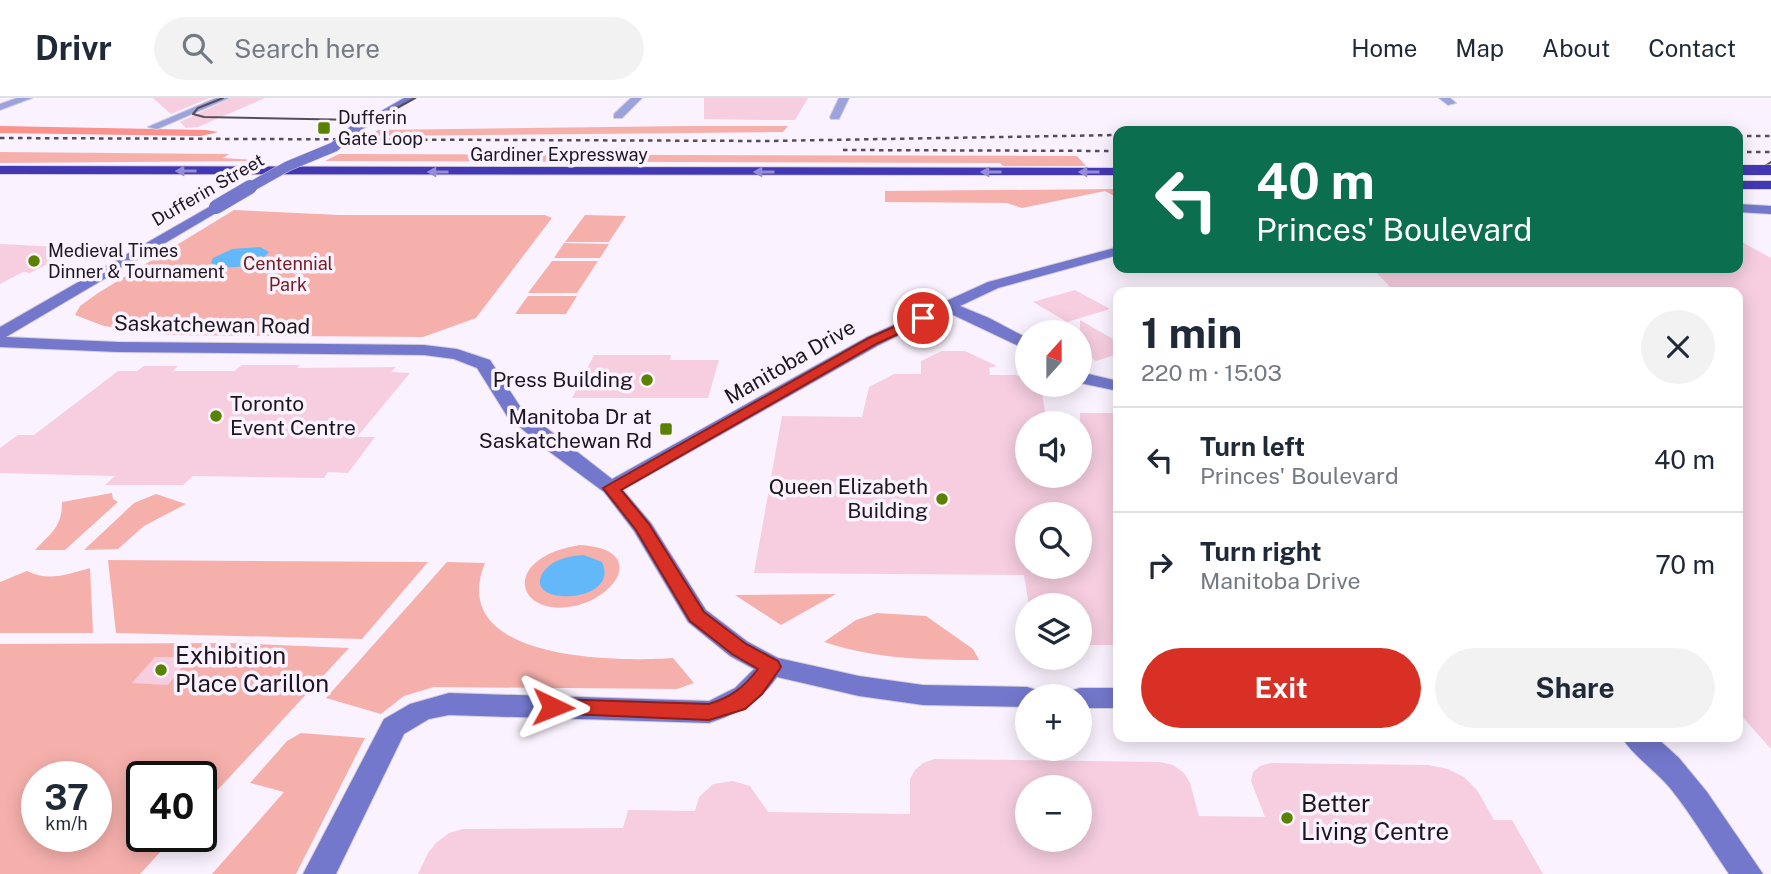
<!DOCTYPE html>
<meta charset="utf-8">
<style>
body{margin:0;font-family:"Public Sans",sans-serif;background:#f2f2f3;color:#1f2937;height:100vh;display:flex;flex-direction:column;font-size:26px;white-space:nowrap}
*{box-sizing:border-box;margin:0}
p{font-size:23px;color:#747a83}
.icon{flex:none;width:38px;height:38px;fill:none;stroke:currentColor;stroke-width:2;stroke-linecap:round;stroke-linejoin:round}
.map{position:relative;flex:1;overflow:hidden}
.drawer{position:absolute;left:1113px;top:189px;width:630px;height:455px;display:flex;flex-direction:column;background:#fff;border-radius:14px;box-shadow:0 4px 18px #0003}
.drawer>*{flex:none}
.hud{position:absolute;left:1113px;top:28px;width:630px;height:147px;border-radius:14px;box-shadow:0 4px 18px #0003;background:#0b6e4f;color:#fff;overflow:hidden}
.needle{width:46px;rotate:21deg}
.controls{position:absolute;left:1015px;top:222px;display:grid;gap:14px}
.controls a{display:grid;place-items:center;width:77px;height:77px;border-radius:50%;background:#fff;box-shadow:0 4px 18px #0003;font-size:35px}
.speed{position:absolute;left:21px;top:663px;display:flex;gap:14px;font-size:35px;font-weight:700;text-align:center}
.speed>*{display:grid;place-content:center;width:91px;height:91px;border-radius:50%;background:#fff;box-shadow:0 4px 18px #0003;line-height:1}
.speed small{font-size:18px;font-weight:400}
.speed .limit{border:4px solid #111;border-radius:10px;background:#fff;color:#111}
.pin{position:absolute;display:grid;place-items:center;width:60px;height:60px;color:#fff;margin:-30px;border:4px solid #fff;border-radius:50%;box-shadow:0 2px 7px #0007}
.me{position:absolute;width:77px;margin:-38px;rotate:92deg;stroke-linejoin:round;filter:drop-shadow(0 0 5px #0008)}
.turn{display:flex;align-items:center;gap:24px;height:147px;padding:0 28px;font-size:32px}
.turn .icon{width:91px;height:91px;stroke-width:2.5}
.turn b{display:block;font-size:49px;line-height:60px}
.round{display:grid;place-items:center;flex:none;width:74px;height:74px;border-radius:37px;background:#f2f2f3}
.head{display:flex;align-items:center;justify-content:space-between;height:119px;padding:0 28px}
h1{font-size:42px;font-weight:700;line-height:52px}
.primary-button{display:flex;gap:14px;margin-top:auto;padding:14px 28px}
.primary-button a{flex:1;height:80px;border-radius:42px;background:#d93025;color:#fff;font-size:28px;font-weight:700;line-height:80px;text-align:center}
.primary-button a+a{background:#f2f2f3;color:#1f2937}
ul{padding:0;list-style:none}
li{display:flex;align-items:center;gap:21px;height:105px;padding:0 28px;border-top:2px solid #e0e1e3}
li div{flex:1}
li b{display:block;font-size:26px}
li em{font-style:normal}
header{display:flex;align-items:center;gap:42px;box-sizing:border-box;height:98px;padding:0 35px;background:#fff;border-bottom:2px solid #e0e1e3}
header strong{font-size:33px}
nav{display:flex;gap:38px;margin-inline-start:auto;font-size:24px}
.search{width:490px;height:63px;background:#f2f2f3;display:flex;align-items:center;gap:18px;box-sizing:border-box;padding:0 24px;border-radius:38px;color:#747a83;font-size:26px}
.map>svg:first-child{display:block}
</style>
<header>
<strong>Drivr</strong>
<div class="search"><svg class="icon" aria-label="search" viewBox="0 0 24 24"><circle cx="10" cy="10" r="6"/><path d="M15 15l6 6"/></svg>Search here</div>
<nav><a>Home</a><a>Map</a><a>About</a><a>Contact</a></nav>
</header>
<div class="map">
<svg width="1771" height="776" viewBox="0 0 1771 776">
<rect width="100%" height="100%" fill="#faf2fe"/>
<path fill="#f6b0ac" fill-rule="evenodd" d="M689 28H788L783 34 369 38 378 32Z
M0 54 229 56 223 60 271 63 0 65Z
M339 56 1077 58 1086 68H1003L1000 65 325 63Z
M1118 91V100L1105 93 1022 110 1007 105 885 104V93Z
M234 112 339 117H545L552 120 476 220 423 239 169 237 104 228 75 217 80 208 98 195Z
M585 117 626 118 609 144H565Z
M564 145 609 146 600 160H554Z
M552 163H598L577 195H528Z
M528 198H577L566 216H515Z
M112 395 113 401 118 404 65 452H35C52 434 62 429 62 404Z
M156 396 186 406 144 428 118 451 84 452 134 405Z
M579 447C659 451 605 517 551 509 523 505 515 479 539 462 551 453 565 450 579 447Z
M108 462 428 464 362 541 116 535Z
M447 464 485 465C445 563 616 564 673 560L694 585 677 591 434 589 404 598 381 616 326 600Z
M90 470 93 535H0V484L27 473C49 484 68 476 90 470Z
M836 496 781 527 735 497Z
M877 515 926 518 973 551 979 562C925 562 876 561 824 544L856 522Z
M231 545 349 550 201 710V679H142V738L174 739 140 776H0V546ZM37 679H96V738H37Z
M301 635 365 640 296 776H212L284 694 250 685 287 643Z"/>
<path fill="#fa928d" d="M0 28 206 32 218 34 201 38 0 35Z"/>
<path fill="#63b8fa" d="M260 149 269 154C258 168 227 174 211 165L213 160 232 151Z
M584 457 602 464C622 507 518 509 544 473 553 461 569 458 584 457Z"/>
<path fill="#f6cee0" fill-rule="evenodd" d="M153 0H209L171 16Z
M231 0H265L198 29 186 30 180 24Z
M704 0H808L795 22H770L704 21Z
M1738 142 1771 160V651L1738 614V194H1395L1372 170H1738Z
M0 146 79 150 30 175 23 174 0 186Z
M1075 192 1110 211 1067 224 1033 204Z
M1080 222 1118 244V256L1096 263 1080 253Z
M942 253H965L997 268 989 270 990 277H1016L1027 282V287L1041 288 1047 326H1027V378H1080V315H1118V547H1080V508H1029L1024 477 754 475 782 318 862 319 869 289 894 276H921V263ZM1027 416H1080V469H1027Z
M594 257H671L670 262H719L708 300H572Z
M242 267H300L297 270 396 269 391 274 410 275 357 339H375L348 375 328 374 324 380 193 378 183 387H105L115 378 0 375V350L18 337H34L118 273H137L144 268H178L173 273H234Z
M155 559H190L168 587 132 585Z
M934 661 1160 664 1173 667 1184 675 1190 685 1199 718 1265 719 1251 683 1253 674 1260 668 1271 665 1428 667 1448 671 1464 679 1477 692 1494 722H1512L1543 776H418L428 755 436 745 449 735 463 731 623 730 628 712 695 713 699 699 713 686 733 683 750 688 768 714 910 716V681L915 672 923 665ZM1027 690H1080V742H1027Z"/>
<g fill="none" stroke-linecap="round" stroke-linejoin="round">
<defs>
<path id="street" d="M17 0H32L0 12V6Z
M216 0H229L157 31 148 29Z
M631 0H642L622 20H614V16Z
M839 0H849L839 21H831L830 19Z
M1439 0H1450L1456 5 1448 7Z"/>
<path id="secondary" d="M404 0H416L359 33 350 31Z
M216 105 222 109 221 112 6 239 118 244 424 247 457 251 490 262 521 310 612 381 867 239 988 184 1118 149V157L998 190 960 208 989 220 1027 240V252L947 214 879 247 623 392 651 425 706 512 748 544 778 560 859 578 923 587 1027 589 1037 592 1040 598H1027V609L923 607 859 598 777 579C759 605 739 615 709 625L449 617 429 621 404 636 336 776H303L384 621 410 606 449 595 709 603 735 590 754 571 730 558 688 524 634 433 604 394 543 349 507 318 477 270 454 261 424 257 118 254 0 249V229Z
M1738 106 1771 108V116L1738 114Z
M1080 274 1118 283V293L1080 285Z
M1080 590H1118V610H1080V598H1067L1070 593Z
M1622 639H1656L1679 660 1707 694 1763 776H1729C1709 747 1692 717 1670 690 1657 674 1630 655 1622 639Z"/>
<path id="highway" d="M0 68 1118 70V77L0 76Z
M1738 83H1771V91H1738Z"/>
</defs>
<use href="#street" stroke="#d7cfdb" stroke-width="2"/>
<use href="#secondary" stroke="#d7cfdb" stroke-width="2"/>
<use href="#highway" stroke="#d7cfdb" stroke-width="2"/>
<use href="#street" fill="#9ca2dc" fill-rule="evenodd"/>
<use href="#secondary" fill="#7378cc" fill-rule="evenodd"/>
<use href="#highway" fill="#4338b3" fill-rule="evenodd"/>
<path stroke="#554e59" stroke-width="2" d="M223 0 198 10 193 16 204 19 359 22 382 18 415 0
M1771 64 1765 68 1771 74"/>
<path stroke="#554e59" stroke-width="2.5" stroke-dasharray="4.5 4.5" stroke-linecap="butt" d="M1738 38H1771
M0 40 767 43 1118 37
M843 52 1118 53
M1738 54H1771"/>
<defs>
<path id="secondary-bridge-far1" d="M247 91 288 68 334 49 355 31"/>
<path id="secondary-bridge" d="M216 109 250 89"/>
<path id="highway-bridge" d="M1738 72H1771"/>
</defs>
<use href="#secondary-bridge-far1" stroke="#d7cfdb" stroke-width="11" stroke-linecap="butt"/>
<use href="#secondary-bridge" stroke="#d7cfdb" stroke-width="15" stroke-linecap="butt"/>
<use href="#highway-bridge" stroke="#d7cfdb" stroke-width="11" stroke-linecap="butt"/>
<use href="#secondary-bridge-far1" stroke="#7378cc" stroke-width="10"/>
<use href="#secondary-bridge" stroke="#7378cc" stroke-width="14"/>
<use href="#highway-bridge" stroke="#4338b3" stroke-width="10"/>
</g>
<defs><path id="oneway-solid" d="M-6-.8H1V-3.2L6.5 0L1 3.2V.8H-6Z" transform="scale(1.75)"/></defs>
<g fill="#958cd5">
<use href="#oneway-solid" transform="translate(186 73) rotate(-180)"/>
<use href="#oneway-solid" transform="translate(438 74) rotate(-180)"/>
<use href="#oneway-solid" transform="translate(764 74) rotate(-180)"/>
<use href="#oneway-solid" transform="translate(991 74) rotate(-180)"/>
<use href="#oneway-solid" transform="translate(1089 74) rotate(180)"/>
</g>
<path fill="#d93025" stroke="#8d1f18" stroke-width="2" d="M923 216 929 220 927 223 878 245 621 392 649 426 704 514 746 546 778 563 781 569 762 596 745 611 709 622 545 615 542 609 545 603 553 601 709 606C732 599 744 589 758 571L732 556 690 523 636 432 603 390 869 240Z"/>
<g fill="#5a8100" stroke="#faf2fe" stroke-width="2.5">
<rect x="317" y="23" width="14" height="14" rx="3.5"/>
<circle cx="34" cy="163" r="7"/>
<circle cx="647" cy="282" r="7"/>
<circle cx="216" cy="318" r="7"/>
<rect x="659" y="324" width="14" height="14" rx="3.5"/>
<circle cx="942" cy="401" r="7"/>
<circle cx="161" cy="572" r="7"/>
<circle cx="1287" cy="720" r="7"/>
</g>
<g text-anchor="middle" stroke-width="7" stroke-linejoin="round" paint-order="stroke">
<g font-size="18" fill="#1d1621" stroke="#faf2fe" text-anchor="start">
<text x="338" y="26">Dufferin<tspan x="338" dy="21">Gate Loop</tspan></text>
<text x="48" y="159">Medieval Times<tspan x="48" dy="21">Dinner &amp; Tournament</tspan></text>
</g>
<g font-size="18" fill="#1d1621" stroke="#faf2fe">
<text x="559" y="63">Gardiner Expressway</text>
<text transform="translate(208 92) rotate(-30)" y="6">Dufferin Street</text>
</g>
<g font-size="18" fill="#761b1f" stroke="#faf2fe">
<text x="288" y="172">Centennial<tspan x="288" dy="21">Park</tspan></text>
</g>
<g font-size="21" fill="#1d1621" stroke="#faf2fe">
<text transform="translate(212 227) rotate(1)" y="7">Saskatchewan Road</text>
<text transform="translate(790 264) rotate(-30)" y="7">Manitoba Drive</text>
</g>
<g font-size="21" fill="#1d1621" stroke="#faf2fe" text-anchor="end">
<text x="633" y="289">Press Building</text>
<text x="230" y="313" text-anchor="start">Toronto<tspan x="230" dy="24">Event Centre</tspan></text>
<text x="652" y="326">Manitoba Dr at<tspan x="652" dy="24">Saskatchewan Rd</tspan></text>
<text x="928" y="396">Queen Elizabeth<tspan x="928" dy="24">Building</tspan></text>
</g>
<g font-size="24" fill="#1d1621" stroke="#faf2fe" text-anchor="start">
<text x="175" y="566">Exhibition<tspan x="175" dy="28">Place Carillon</tspan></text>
<text x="1301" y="714">Better<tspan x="1301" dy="28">Living Centre</tspan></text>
</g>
</g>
</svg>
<div class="controls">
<a><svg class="needle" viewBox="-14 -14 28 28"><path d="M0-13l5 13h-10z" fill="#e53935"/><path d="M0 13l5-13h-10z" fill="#747a83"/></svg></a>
<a><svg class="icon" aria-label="sound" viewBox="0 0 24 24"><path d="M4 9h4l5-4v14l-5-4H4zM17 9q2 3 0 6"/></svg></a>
<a><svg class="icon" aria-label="search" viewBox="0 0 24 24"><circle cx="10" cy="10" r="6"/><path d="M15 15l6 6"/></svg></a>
<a><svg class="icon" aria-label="layers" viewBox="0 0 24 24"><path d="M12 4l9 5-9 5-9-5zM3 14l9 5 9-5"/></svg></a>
<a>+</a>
<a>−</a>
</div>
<div class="speed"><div>37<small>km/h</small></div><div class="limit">40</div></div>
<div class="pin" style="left:923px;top:220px;background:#d93025"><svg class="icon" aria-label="arrive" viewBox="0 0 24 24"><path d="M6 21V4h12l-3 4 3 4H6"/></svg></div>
<svg class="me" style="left:553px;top:609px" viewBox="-20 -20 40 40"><path d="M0-17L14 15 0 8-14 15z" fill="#d93025" stroke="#fff" stroke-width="4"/></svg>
<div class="hud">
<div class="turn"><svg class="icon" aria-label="left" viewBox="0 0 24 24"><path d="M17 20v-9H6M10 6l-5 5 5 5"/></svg><div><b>40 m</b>Princes' Boulevard</div></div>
</div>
<section class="drawer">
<div class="head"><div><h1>1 min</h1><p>220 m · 15:03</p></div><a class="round"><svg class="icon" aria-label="close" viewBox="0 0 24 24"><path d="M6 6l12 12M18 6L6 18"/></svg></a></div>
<ul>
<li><svg class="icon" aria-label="left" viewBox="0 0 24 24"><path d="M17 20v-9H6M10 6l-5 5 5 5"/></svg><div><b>Turn left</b><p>Princes' Boulevard</p></div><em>40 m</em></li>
<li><svg class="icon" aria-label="right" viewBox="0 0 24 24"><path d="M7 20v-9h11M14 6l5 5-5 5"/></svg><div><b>Turn right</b><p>Manitoba Drive</p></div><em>70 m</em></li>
</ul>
<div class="primary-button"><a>Exit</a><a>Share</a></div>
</section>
</div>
